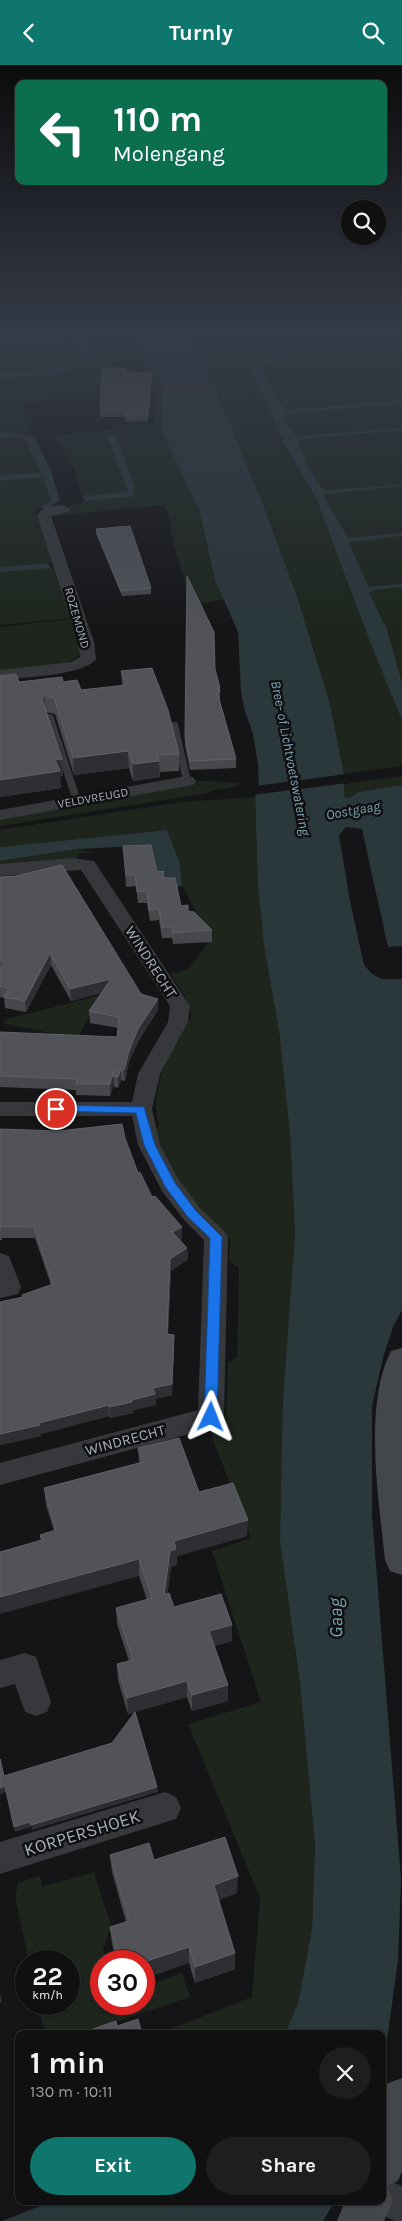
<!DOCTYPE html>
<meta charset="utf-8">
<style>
body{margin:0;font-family:Karla,sans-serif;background:#1e1e1f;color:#f1f3f6;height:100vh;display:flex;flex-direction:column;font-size:19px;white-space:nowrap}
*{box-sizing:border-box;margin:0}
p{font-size:16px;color:#9c9d9f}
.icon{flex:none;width:28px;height:28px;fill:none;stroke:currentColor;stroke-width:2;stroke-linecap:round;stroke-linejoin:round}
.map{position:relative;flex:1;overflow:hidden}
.drawer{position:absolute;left:15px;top:1965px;width:371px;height:175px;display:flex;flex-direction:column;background:#101011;border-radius:10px;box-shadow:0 1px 4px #0004,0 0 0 1px #303031}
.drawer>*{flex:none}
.top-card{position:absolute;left:15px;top:15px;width:372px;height:105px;border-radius:10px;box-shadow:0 1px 4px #0004,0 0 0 1px #303031;background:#0b6e4f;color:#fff;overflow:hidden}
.tools{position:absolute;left:341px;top:135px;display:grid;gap:10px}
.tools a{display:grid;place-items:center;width:45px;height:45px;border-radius:50%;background:#101011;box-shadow:0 1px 4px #0004,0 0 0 1px #303031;font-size:25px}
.speed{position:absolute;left:15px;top:1885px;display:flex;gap:10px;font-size:25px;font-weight:700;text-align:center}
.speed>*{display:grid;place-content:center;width:65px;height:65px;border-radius:50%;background:#101011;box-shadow:0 1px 4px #0004,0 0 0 1px #303031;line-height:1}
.speed small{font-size:12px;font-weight:400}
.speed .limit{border:8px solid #d22;background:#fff;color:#111}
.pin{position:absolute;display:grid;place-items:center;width:42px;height:42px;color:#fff;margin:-21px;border:2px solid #fff;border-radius:50%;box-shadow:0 1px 5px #0007}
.me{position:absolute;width:55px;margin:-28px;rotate:2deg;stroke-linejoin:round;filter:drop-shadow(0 0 4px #0008)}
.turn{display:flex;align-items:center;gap:18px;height:105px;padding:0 15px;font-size:22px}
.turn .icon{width:65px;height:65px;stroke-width:2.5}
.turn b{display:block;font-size:35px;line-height:42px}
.round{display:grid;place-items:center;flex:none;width:52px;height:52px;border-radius:26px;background:#1e1e1f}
.headline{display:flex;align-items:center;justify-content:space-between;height:85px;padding:0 15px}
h1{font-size:30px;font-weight:700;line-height:38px}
.primary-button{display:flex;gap:10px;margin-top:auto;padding:10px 15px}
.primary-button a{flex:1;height:58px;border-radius:30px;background:#0f766e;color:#fff;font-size:20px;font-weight:700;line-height:58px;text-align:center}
.primary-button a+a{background:#1e1e1f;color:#f1f3f6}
header{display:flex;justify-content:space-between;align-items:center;height:65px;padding:0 15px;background:#0f766e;color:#fff;font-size:22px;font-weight:700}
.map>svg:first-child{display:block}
</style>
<header><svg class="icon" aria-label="back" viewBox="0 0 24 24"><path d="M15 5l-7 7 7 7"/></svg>Turnly<svg class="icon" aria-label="search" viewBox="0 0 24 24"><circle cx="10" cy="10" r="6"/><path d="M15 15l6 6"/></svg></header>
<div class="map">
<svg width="402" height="2156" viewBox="0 0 402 2156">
<rect width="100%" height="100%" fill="#151517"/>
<path fill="#1d251d" d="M0 267H125L150 297 161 317 162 340 188 421 199 444 215 515 224 534 185 542 190 539 191 535C185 516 178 497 173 478 170 463 172 453 163 440L54 451 55 446 85 436 133 432 135 422 107 372 128 427 82 431 74 404 55 370 114 364 113 359H154C154 340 161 296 132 296 126 295 118 298 112 299L114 302 111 330 19 338 52 425 51 435 35 444 55 497 0 502Z
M189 267H235L246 279 287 286H292C272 282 253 283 239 267H402V701L344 709 330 639 298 534 266 447 228 354Z
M53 502 73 553 0 560V507Z
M71 554 81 588C68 605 22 604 0 606V562Z
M402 711V720L358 727 350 733 344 732V719Z
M190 716H212L241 718 234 722 210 726 209 728 0 761V753Z
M255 732 258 822 264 881 279 966 290 1069 295 1170 280 1477 300 1618 315 1780 312 1864 298 1938 285 1969H169L168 1965 252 1932 260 1833 188 1659 261 1637 212 1486 251 1473 210 1367 226 1350 228 1297 237 1292 239 1203 229 1196 230 1174C200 1142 161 1108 155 1062L159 1061C148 1027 171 979 191 952L190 941 171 909 189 904 210 875 182 820 180 798 167 765 0 782V765L181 737Z
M78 784 94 788H79L77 795 0 801V796Z
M108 928 88 953 78 973 5 959 3 955Z
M94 1807 111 1861 103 1884 106 1896H101V1939H144V1922L182 1908 190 1932 80 1969H45L38 1939H69V1896H29L15 1833 18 1818 40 1811 42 1822Z"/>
<path fill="#2a373b" d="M69 267H79L92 286C77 315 28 311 0 313V308L59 303 80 292Z
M125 267H189L228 354 266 447 298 534 330 639 344 709V732L350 733 358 727 402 720V881L388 882 362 764 346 762 339 770 350 836 364 900 372 909 382 914H402V1245L393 1262 384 1289 372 1341V1450L401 1814 398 1895 383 2005 382 1969H285L298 1938 312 1864 315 1780 300 1618 280 1477 283 1335 295 1170 290 1069 279 966 264 881 258 822 255 732 259 722 258 699 253 669 245 646 241 627 238 567 215 515 199 444 163 369 161 317 150 297Z
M248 298H259L275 332 286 345 402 336V338L285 349V355L295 370 302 371 402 363V365L310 373 297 376 309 404 324 426 402 419V421L323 429 348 473 402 468V471L349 477 367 519 370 522 402 519V522L374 525 369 528 387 564 402 618V655L372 582 317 435 286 382Z
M5 367 35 373 52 409 60 436 46 443 39 442 51 436 43 410 24 373 0 372V368Z
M107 371H116L135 422 133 432 85 436 82 431 128 427Z
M48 498 50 503 0 507V502Z
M167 765 180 798 182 820 179 822 167 818 165 807H158L152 791 134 781 78 784 0 796V782Z
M53 2136H335L323 2156H2Z"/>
<path fill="#151517" d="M346 709 347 718 253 730 256 721Z"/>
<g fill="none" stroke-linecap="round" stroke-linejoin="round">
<path stroke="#2a373b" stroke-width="4.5" d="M0 278 71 273
M259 298 289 291 290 288
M0 413 43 410"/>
<path fill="#36383c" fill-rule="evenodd" d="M46 648 53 650 81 736 80 738H74L73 736 45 650Z
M171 657H177L178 659 191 716 190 718 187 719 183 716 170 659Z"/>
<path fill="#36383c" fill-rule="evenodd" d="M63 440 70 444 68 447 51 451 94 577 96 594C84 611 21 612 0 615V605L71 597 80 592 78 577 37 450 45 442Z
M187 711 193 712 196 716 193 720 0 755V745Z
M72 793 94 796 190 941 188 957 160 1009 152 1044 160 1080 179 1115 200 1143 224 1166 228 1172 224 1352 220 1360 211 1363 0 1420V1398L198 1345 204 1175 184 1155 162 1126 138 1080 132 1051H0V1037H132L138 1009 168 957 170 941 81 805 0 811V799Z
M0 1188 9 1191 21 1222 18 1229 0 1233Z
M25 1588 36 1592 51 1637 47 1647 36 1651 25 1647 15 1619 0 1623V1595Z
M165 1727 176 1732 181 1743 176 1754 0 1809V1777Z
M382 2113 402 2121V2156H395L369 2144 365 2136H382Z"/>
<path fill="#43474c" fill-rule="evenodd" d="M402 1283V1510L390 1506 385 1495C379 1436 363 1340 391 1286Z
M402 2013V2106L398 2116 387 2121 393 2136 384 2156H337L345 2136H382V2029L386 2019Z"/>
</g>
<path fill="#46484c" d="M126 307 152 314 148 356 125 357V352H100V345Z
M96 464 151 523V529L122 531 96 469Z
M187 511 220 623V636L236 694V703L190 705 185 681Z
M121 606 179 689V706L160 707V712L133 716 129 703 74 710 55 649 46 647 62 694 63 711 60 712 61 723 0 732V611L19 617H63L81 625 122 621Z
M123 781 164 812 181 841 212 865V877L173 879 172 873H162L159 855 150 856 147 838H138L136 821 126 822Z
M0 812 141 929 158 945 139 975 129 997 125 1016 121 1015 118 1023 114 1022V1019L110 1031 76 1030V1025L0 1022V967L117 972 118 963 90 958 89 946 101 928 71 936 51 900 26 947 5 943 4 933 0 932Z
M0 1064 125 1073 138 1108 152 1132 182 1162V1174L180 1175 187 1183 188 1194 171 1206 168 1270 174 1281 172 1330 155 1334 156 1340 133 1345V1348L110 1353 109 1351 41 1369V1371L0 1380V1237L22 1232 51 1220 35 1173H2V1175H0Z
M138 1383 199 1427 247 1471 177 1491V1500L171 1502 167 1529 174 1542 232 1560V1576L214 1581 228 1620V1636L192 1646 187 1632 128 1649 118 1615 117 1599 129 1596 117 1559 116 1543 147 1535 139 1511 41 1476 40 1470 54 1466 46 1440 44 1423 139 1398Z
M110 1790 154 1795 237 1828 218 1835 235 1904 195 1918 189 1898 144 1896H116L112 1879 110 1862 126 1857 112 1807Z"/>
<path fill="#2e2f32" d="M152 308V314L148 356V350Z
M44 630 45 646 42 634Z
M128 686 129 703 74 710 73 693Z
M62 694 63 711 60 712 61 723 0 732V715L55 695Z
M159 696 160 712 133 716V699Z
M50 888 51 900 26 947 25 936Z
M111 914V925L71 936 70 924Z
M158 934V945L139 975 129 997 125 1016 124 1005 129 986 138 964Z
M121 1004V1015L118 1023V1012Z
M114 1005V1019L110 1031V1019Z
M182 1162V1174L173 1178 172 1167Z
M187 1183 188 1194 171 1206 167 1281V1269L170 1194Z
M174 1270V1281L172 1330 155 1334 156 1340 133 1345V1348L110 1353 109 1342 132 1335 153 1323Z
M109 1340V1351L41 1369V1371L0 1380V1369L39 1358Z
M248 1455 247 1471 177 1491V1500L171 1502 165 1546 164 1530 170 1486 174 1476Z
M139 1494V1511L0 1549V1532Z
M232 1560V1576L209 1582V1566Z
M187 1616V1632L128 1649 127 1633Z
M228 1620V1636L192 1646V1630Z
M5 1721 6 1727 0 1729V1723Z
M157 1722 158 1727 32 1765 31 1760Z
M30 1757 31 1762 15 1767 14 1762Z
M238 1811 237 1828 213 1837 214 1820Z
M189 1882V1898L144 1914V1897Z
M235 1888V1904L195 1918V1902Z
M0 1927 2 1937 0 1938Z"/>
<path fill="#515358" stroke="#5e6167" d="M102 303H126V307L152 308 148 350H125V345H100Z
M130 461 151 523 121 526 96 464Z
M187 511 214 567 215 604 220 623H219L220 627H217L236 694 190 696 185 672Z
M152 603 168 645 179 689 157 690 159 696 133 699 128 686 73 693 54 633 44 630 42 634 62 694 55 695 60 706 0 715V611L16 609 19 617 62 612 63 617 77 615 81 625 126 620 121 606Z
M151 780 157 807 164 806V812L168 813H175L181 841 188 840V846L194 847 212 865 172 868V862H162L159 844 149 845 147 826 137 827 135 810H126L123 781Z
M62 800 141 929 158 934 138 964 129 986 124 1005 121 1004 118 1012 113 1011 114 1005 110 1019H76L77 1014 0 1011V967L117 972 119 952 89 946 111 914 70 924 50 888 25 936 4 932 9 923 0 921V905L5 898 0 895V812L16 811Z
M122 1059 125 1073 138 1108 140 1107 152 1132 155 1131 182 1162 172 1167 187 1183 170 1194 167 1269 174 1270 172 1319 153 1323 155 1329 132 1335V1337L109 1342V1340L39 1358 40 1360 0 1369V1237L23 1232 22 1230 53 1219 34 1162 0 1161V1164V1064L59 1066Z
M179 1373 199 1427 233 1418 248 1455 174 1476 176 1484 170 1486 164 1530 169 1528 174 1542 221 1529 232 1560 209 1566 228 1620 192 1630 187 1616 127 1633 117 1599 133 1595 116 1543 152 1533 139 1494 0 1532V1487L42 1475 40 1470 56 1465 44 1423 143 1397 138 1383Z
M135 1647 157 1722 31 1760 30 1757 14 1762 5 1721 0 1723V1694L4 1711 112 1678Z
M225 1772 238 1811 214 1820 235 1888 195 1902 189 1882 144 1897V1896H119L110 1862 129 1856 110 1790 149 1778 154 1795Z
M138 1954 142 1969H79L116 1956 117 1961Z"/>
<linearGradient id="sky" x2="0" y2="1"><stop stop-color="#0c0c0d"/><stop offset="0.47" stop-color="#353b47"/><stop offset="1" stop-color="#353b47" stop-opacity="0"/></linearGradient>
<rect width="402" height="569" fill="url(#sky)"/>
<path fill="#1a73e8" stroke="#114b97" d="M56 1040 144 1042 155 1080 175 1118 196 1146 222 1172 217 1352 215 1356 211 1357 206 1356 204 1352 210 1173 188 1152 166 1123 144 1080 136 1048 52 1046 50 1044Z"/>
<g text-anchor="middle" stroke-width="5" stroke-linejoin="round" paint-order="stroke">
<g font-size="12" fill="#a6afb8" stroke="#101012">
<text transform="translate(77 553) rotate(74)" y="4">ROZEMOND</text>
<text transform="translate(93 733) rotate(-10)" y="4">VELDVREUGD</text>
</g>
<g font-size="14" font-style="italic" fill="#7ba5b4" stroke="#101012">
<text transform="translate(291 693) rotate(79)" y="5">Bree- of Lichtvoetswatering</text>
<text transform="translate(353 745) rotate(-10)" y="5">Oostgaag</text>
</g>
<g font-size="15" fill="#a6afb8" stroke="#101012">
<text transform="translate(151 897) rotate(57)" y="5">WINDRECHT</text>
<text transform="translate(125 1375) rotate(-15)" y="5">WINDRECHT</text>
</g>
<g font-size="18" fill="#a6afb8" stroke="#101012">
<text transform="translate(82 1768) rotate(-17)" y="6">KORPERSHOEK</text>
</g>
<g font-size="19" font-style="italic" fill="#7ba5b4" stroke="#101012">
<text transform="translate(335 1553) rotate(-91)" y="7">Gaag</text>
</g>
</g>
</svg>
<div class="tools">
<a><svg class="icon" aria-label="search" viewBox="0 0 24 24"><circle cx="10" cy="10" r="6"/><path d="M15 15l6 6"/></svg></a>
</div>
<div class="speed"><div>22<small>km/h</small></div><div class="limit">30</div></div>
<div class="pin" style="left:56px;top:1044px;background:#d93025"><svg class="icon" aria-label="arrive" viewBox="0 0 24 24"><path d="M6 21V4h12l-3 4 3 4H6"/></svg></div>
<svg class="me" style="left:211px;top:1352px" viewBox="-20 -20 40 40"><path d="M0-17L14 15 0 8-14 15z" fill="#1a73e8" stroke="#fff" stroke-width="4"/></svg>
<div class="top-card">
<div class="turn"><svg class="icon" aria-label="left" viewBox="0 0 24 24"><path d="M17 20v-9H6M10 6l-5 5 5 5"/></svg><div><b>110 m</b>Molengang</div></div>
</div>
<section class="drawer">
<div class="headline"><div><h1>1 min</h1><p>130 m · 10:11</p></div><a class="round"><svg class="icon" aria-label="close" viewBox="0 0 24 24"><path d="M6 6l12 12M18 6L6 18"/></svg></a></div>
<div class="primary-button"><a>Exit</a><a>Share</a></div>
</section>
</div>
